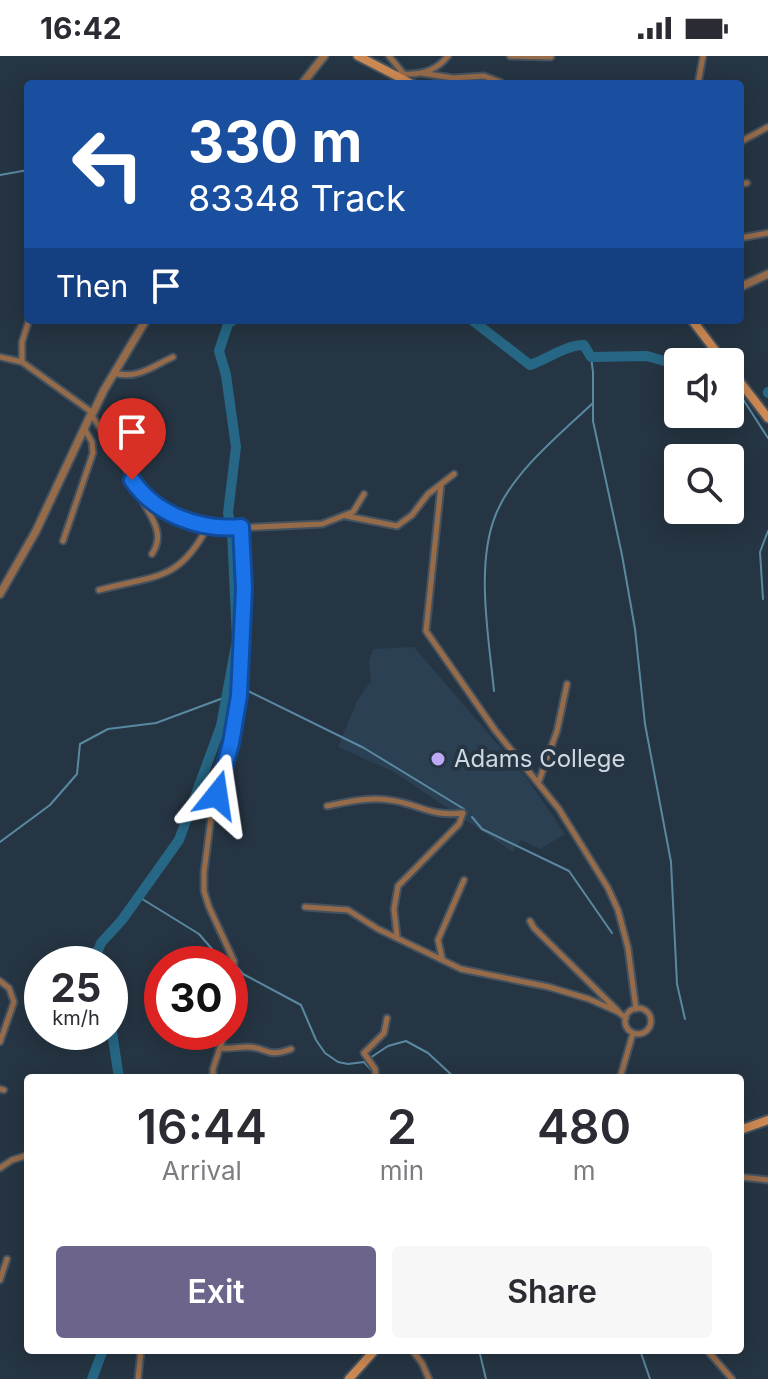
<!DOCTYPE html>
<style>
body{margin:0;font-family:Inter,sans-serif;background:#f7f7f7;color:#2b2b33;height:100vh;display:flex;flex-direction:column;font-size:30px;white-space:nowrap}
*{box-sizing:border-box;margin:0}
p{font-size:26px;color:#7c7c81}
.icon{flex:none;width:44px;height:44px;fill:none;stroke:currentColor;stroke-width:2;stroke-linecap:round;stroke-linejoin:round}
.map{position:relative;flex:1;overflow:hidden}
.sheet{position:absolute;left:24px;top:1018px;width:720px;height:280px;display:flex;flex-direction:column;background:#fff;border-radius:8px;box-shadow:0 4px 20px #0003}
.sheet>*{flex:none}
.top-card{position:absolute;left:24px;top:24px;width:720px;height:244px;border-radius:8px;box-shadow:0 4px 20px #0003;background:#1a4fa0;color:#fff;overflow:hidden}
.tools{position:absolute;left:664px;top:292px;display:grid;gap:16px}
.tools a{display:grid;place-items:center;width:80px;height:80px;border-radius:8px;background:#fff;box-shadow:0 4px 20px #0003;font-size:40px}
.speed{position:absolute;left:24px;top:890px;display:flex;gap:16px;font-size:40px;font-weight:700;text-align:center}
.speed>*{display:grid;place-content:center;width:104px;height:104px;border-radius:50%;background:#fff;box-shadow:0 4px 20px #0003;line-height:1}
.speed small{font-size:20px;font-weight:400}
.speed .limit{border:12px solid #d22;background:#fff;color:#111}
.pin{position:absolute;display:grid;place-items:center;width:68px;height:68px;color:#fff;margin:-82px -34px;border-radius:50% 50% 50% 0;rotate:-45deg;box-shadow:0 0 8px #0007}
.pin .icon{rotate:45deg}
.me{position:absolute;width:88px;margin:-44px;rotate:15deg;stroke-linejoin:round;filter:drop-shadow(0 0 6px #0008)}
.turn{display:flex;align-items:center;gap:28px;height:168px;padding:0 32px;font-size:36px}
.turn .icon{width:104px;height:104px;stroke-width:2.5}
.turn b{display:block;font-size:56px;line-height:68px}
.then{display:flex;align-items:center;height:76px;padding:0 32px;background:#0003;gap:16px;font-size:30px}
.eta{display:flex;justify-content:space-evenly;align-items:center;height:136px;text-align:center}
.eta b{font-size:48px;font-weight:600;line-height:56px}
.button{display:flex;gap:16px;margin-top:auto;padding:16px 32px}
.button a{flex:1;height:92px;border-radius:8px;background:#6c648b;color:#fff;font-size:32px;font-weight:600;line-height:92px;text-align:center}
.button a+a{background:#f7f7f7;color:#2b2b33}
.status{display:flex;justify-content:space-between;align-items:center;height:56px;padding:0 40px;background:#fff;direction:ltr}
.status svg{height:22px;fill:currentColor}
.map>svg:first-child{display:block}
</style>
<div class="status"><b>16:42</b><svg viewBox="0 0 49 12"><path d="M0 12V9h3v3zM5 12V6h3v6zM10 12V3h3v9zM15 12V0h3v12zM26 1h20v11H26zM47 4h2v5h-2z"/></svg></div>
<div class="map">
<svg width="768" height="1323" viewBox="0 0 768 1323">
<rect width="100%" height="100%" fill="#263543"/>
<path fill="#2b4053" d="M414 591 529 725 565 778 540 793 521 784 513 796 394 716 338 691 357 645 371 625 369 605 373 593Z"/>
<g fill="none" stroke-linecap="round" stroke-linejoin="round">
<path stroke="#5989a1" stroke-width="2" d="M0 119 28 114
M591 301 593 316V365L622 499 635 573 645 668 671 806 677 928 685 963
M741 340 768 382
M763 543 760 496 768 475
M229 626 237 631
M242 632 364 692 464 753
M494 635C489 583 475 508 496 458 513 416 560 378 593 347
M472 761 482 773 569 815 612 877
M0 786 50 749 77 718 80 688 108 673 156 667 226 641
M139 841 199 878 225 908
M237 911 243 918 301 949 316 984 325 997 338 1006 348 1008 364 1006 374 1017
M364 1006 388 990 406 985 428 997 455 1022
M479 1294 486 1323
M640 1294 650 1323"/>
<path stroke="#266785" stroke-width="10" d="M472 264 530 309C547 303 569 288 584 289L591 301 647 300 678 309
M768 337V336
M730 341H734
M96 908 95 902 101 887 122 864 179 784 221 670 237 584 232 475 228 457 236 391 226 319 219 295 228 268 233 264
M110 963 119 1022
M92 1323 103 1294"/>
<defs>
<path id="minor" d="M389 0 403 17
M510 0 551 1
M421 17 453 22 484 20 500 26
M395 18C416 19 434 18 448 0
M698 28 703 0
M740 86 768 71
M740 128 747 127
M740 182 768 177
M0 301 22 306 93 357
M22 306V286L29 264
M114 317C137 324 153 310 173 301
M91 358 144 440 161 453 202 469 235 472 322 468 353 456 364 438
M441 429 426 575 495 674 559 753 608 832 618 854 628 892 636 953
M139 438C148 458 167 476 152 498
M346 460 397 470 412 459 428 438 454 418
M63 485 93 397 92 386 84 372
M99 534C155 519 179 526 208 470
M539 725 557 675 567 628
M327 750C347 746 368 741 389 744 418 747 428 761 463 757L459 768 398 830 394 853 397 880
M305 851 348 854 378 873 461 913 549 931 589 943 618 956 626 962
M530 865 534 872 618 955
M442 902 438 884 464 824
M0 925 9 932 14 946 0 986
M625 965a13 13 0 1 1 26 0a13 13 0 1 1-26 0Z
M230 958 234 905 209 851 204 835V816L211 762 231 687 239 640 244 533 241 471
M220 992C230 993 237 991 246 991 267 990 265 1003 291 993
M213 1022V1013L225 976
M376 1022 375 1013 364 997 384 977 387 962
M620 1022 633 977
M0 1033 4 1034
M0 1112 12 1104 28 1099
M740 1121 768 1124
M0 1224 7 1203
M412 1294 422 1307 429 1323
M707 1294 732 1323
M138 1323 141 1294"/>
<path id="tertiary" d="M302 28 324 0
M740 231 768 218
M0 538 36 475 91 358 93 357 104 334 146 264"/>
<path id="secondary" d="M358 0 412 28
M692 264 724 306
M730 313 768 362
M740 1074 768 1064
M349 1323 375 1294"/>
</defs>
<use href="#minor" stroke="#44525f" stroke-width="9"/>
<use href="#tertiary" stroke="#44525f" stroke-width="11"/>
<use href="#secondary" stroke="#44525f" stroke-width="12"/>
<use href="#minor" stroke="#966b4a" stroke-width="5"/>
<use href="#tertiary" stroke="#966b4a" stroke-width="7"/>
<use href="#secondary" stroke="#cd8953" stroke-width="8"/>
</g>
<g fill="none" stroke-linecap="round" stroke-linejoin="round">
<defs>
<path id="route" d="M132 424C155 458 200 475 241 471L244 533 239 640 231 687 217 739"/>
</defs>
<use href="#route" stroke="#114b97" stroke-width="20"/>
<use href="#route" stroke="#1a73e8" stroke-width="14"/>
</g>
<circle fill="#bcaaf6" stroke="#263543" stroke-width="3" cx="438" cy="703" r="8"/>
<g text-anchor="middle" stroke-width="8" stroke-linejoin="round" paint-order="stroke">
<g font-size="24" fill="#cfd8e1" stroke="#263543" text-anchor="start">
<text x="454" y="711">Adams College</text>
</g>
</g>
</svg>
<div class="tools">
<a><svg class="icon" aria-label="sound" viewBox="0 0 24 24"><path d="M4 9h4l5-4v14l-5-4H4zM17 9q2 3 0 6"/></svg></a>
<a><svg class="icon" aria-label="search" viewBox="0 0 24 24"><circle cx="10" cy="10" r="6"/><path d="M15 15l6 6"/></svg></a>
</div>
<div class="speed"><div>25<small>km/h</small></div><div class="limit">30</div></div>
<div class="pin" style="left:132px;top:424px;background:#d93025"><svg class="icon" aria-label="arrive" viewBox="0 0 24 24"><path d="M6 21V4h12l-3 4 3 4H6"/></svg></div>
<svg class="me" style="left:217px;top:739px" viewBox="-20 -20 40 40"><path d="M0-17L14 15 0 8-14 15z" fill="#1a73e8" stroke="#fff" stroke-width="4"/></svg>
<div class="top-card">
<div class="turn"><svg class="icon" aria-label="left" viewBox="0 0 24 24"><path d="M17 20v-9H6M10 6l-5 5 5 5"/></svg><div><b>330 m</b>83348 Track</div></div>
<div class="then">Then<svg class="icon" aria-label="arrive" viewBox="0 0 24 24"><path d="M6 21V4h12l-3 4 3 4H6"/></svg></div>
</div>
<section class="sheet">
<div class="eta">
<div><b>16:44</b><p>Arrival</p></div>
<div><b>2</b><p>min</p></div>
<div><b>480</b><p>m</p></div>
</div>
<div class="button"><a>Exit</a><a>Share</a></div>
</section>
</div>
